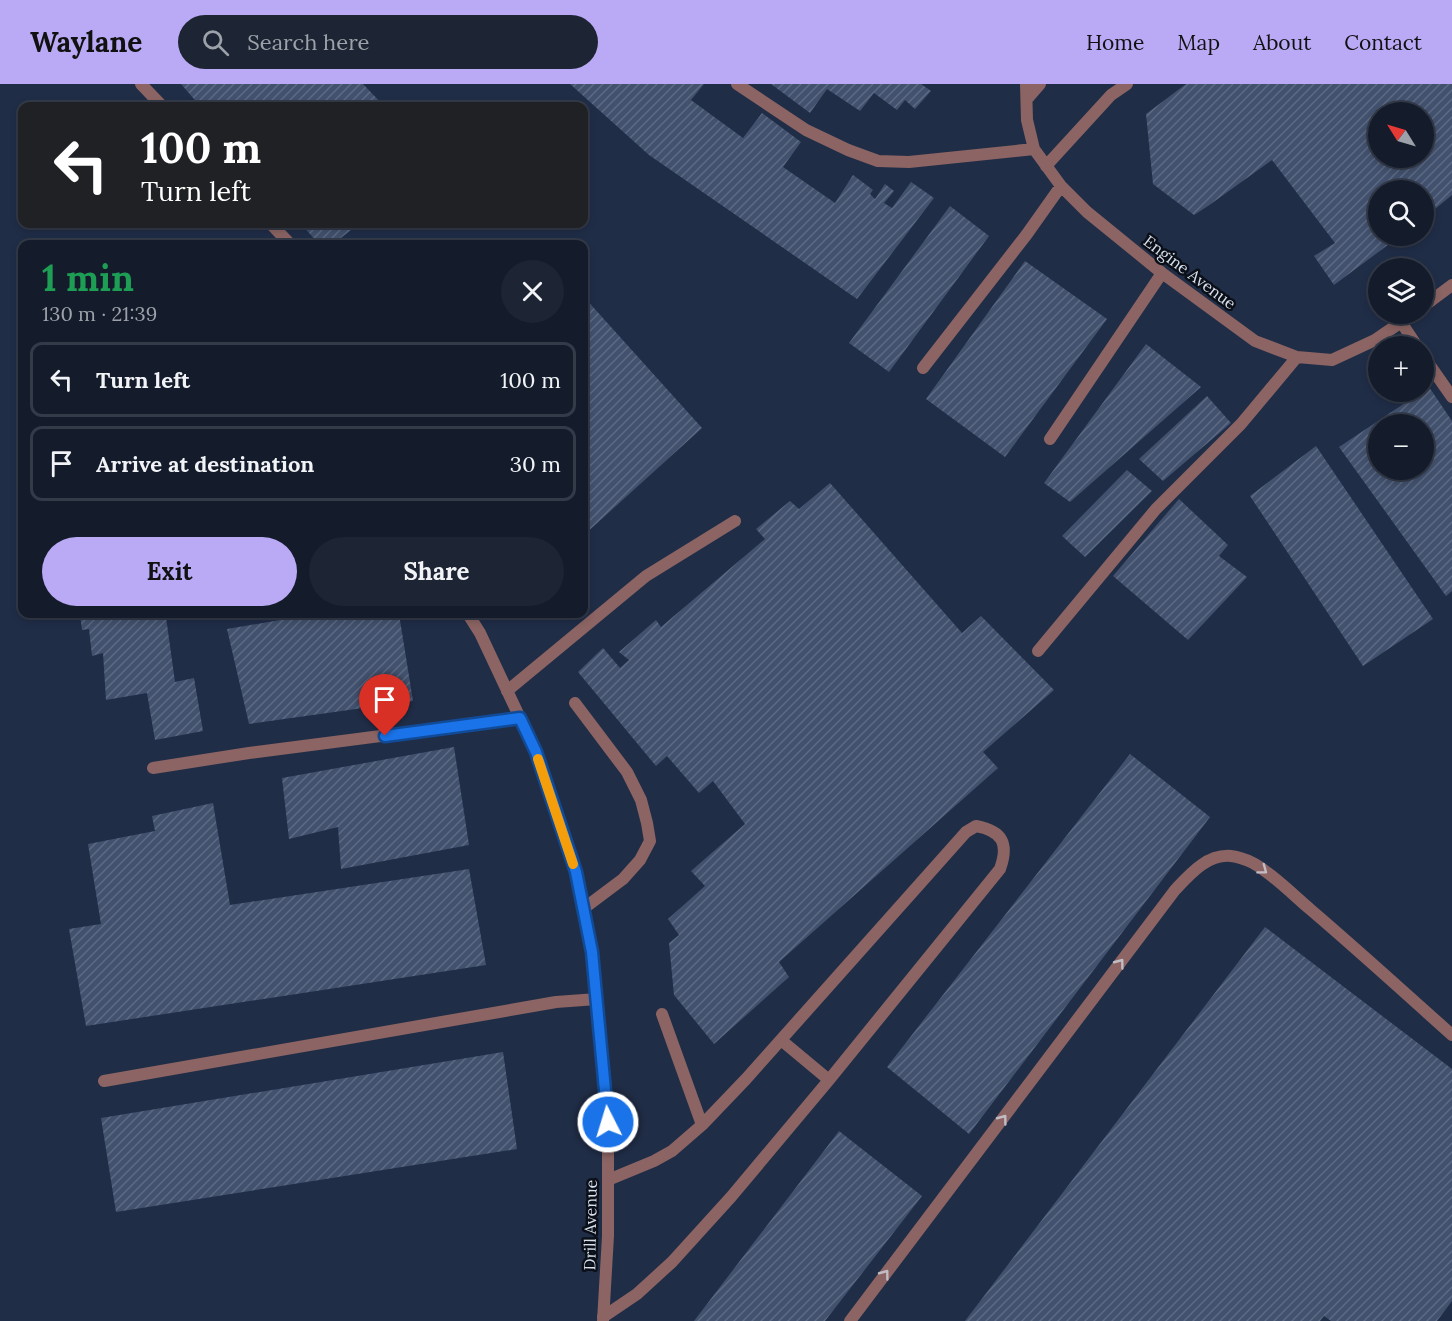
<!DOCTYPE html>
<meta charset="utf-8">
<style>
body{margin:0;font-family:Lora,serif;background:#1d2534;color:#f1f3f6;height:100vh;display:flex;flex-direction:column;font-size:22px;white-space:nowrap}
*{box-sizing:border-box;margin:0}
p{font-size:20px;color:#9da1a9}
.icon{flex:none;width:33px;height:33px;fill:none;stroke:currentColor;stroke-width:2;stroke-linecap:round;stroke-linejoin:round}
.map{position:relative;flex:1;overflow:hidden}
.drawer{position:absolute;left:18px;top:156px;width:570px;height:378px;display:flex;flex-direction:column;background:#141c2c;border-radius:12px;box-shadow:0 3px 9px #0003,0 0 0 2px #333a48}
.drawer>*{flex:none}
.top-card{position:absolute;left:18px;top:18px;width:570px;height:126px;border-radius:12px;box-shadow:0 3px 9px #0003,0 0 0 2px #333a48;background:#202124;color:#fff;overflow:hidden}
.needle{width:39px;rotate:307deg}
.controls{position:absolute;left:1368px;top:18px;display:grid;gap:12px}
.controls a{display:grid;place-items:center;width:66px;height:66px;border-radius:50%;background:#141c2c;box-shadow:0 3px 9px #0003,0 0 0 2px #333a48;font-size:30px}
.pin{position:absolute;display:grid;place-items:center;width:51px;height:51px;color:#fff;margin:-62px -26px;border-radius:50% 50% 50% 0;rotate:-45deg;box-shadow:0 0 6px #0007}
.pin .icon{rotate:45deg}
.me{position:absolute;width:66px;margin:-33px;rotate:355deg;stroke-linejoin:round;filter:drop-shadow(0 0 4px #0008)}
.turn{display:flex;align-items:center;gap:21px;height:126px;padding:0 24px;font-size:27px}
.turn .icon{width:78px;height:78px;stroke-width:2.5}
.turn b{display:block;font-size:42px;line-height:51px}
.round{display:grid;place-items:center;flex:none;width:63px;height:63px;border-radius:32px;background:#1d2534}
.head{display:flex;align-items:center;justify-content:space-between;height:102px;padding:0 24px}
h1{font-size:36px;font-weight:700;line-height:45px;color:#1e9e55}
.cta{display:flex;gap:12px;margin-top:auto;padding:12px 24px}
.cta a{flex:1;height:69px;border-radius:36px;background:#baaaf6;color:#111;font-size:24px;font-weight:700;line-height:69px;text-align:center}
.cta a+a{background:#1d2534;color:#f1f3f6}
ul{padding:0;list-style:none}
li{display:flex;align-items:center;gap:18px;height:75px;margin:0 12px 9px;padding:0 12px;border:3px solid #333a48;border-radius:12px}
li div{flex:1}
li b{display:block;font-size:22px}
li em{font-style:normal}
header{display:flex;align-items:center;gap:36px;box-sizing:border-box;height:84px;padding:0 30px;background:#baaaf6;color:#111}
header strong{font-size:28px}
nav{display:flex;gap:33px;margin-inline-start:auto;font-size:21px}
.search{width:420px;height:54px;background:#1d2534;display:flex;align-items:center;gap:15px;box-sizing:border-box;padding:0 21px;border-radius:33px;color:#9da1a9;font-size:22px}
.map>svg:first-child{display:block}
</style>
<header>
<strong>Waylane</strong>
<div class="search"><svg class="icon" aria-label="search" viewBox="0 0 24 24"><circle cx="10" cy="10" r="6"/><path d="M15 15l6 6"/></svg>Search here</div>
<nav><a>Home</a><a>Map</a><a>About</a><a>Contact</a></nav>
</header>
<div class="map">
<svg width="1452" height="1237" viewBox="0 0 1452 1237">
<defs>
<pattern id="building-hatch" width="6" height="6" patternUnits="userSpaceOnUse" patternTransform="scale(1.5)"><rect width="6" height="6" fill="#42516e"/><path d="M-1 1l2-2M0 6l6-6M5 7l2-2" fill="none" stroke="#5d6a83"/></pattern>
</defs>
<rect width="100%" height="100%" fill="#1b263a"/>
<path fill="#202d47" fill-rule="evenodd" d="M0 0H1452V1237H0ZM22 22H584V140H22ZM1378 28H1424V74H1378ZM1378 106H1424V152H1378ZM22 160H584V530H22ZM1378 184H1424V230H1378ZM1378 262H1424V308H1378ZM1378 340H1424V386H1378Z"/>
<path fill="url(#building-hatch)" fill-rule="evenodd" d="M181 0H363L384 22H200Z
M570 0H704L691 16 743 54 762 29 801 58 783 83 835 119 853 91 873 106 870 110 875 115 885 100 894 107 884 119 892 124 911 98 934 114 857 215 649 71Z
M771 0H921L931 7 915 25 905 16 897 26 874 9 860 27 827 5 810 29Z
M1186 0H1452V111L1424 134V106H1378V152H1400L1334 201 1314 172 1335 159 1272 76 1208 122 1194 131 1153 100 1146 30ZM1378 28H1424V74H1378Z
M950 122 989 152 889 288 849 259Z
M301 140H359L333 160H319Z
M1025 177 1107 235 1005 373 926 315Z
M584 213 702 344 584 451Z
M1146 260 1201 303 1070 418 1044 399Z
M1429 303 1452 337V507L1446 512 1339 363ZM1378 340H1424V386H1378Z
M1207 312 1231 339 1163 397 1139 375Z
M1316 362 1433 535 1363 582 1250 412Z
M1127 386 1152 407 1085 473 1062 452Z
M830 399 962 549 981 532 1054 606 983 668 998 684 779 878 789 893 714 960 674 911 669 859 679 851 668 835 705 802 691 787 745 740 713 697 699 709 667 672 656 682 578 588 603 564 620 584 629 576 619 568 656 536 661 543 765 455 756 445 790 417 799 425Z
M1179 415 1228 461 1219 472 1247 493 1188 556 1113 492Z
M80 530H182V531L166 533 175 598 194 594 203 647 155 656 147 609 106 616 103 569 92 572 89 545 82 546Z
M315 530H399L413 617 249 640 227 545Z
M454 663 469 761 341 785 338 743 289 755 282 694Z
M1130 670 1210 733 969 1050 887 983Z
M213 719 230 821 469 785 486 881 86 942 69 845 101 840 88 760 155 747 152 732Z
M1265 843 1452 985V1217L1437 1237H1331L1324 1232 1320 1237H965Z
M503 968 517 1065 116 1128 101 1034Z
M839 1047 922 1112 825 1237H694Z"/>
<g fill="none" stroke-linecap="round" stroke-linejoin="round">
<path stroke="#8b6463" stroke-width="12" d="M141 0 162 22
M737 0 806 46 848 66 878 77 909 78 1034 65
M1026 0 1027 36 1034 65 1061 102 1087 128 1162 189 1255 257 1297 273 1332 276 1375 256 1413 230
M1027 15 1040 0
M1046 82 1111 11 1127 0
M271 140 290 160
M1424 222 1452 201
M1401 238 1417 262
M1424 273 1452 313
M923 284 1027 150 1061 102
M1050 355 1162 189
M1038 567 1156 425 1241 340 1297 273
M507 607 646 492 735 437
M575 619 627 688 641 716 647 739 650 757 640 776 623 795 583 825
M153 684 249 669 520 634
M662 930 702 1041
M781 956 829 996
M104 997 556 918 597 915
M603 1233 637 1210 672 1178 731 1113 829 996 1000 785C1009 760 1003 747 976 742L966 748 746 995 702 1041 672 1067 654 1077 608 1096
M850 1237 1175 806C1190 790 1207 770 1231 772 1239 773 1247 776 1253 779 1273 790 1293 811 1311 826 1359 867 1405 909 1452 951"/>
<path stroke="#8b6463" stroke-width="12" d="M468 530 480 549 536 668 576 788 592 868 608 1038V1152L603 1237"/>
</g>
<defs><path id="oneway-chevron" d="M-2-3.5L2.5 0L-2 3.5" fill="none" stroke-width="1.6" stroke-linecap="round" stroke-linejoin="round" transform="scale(1.5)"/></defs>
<g stroke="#c2bcc4">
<use href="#oneway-chevron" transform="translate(1263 786) rotate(37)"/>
<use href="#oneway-chevron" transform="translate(1120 879) rotate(-53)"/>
<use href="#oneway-chevron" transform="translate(1003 1035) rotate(-53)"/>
<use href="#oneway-chevron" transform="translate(885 1190) rotate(-53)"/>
</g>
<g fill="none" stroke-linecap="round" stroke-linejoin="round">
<defs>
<path id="route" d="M385 652 520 634 536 668 576 788 592 868 608 1038"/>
</defs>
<use href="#route" stroke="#114b97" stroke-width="15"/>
<use href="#route" stroke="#1a73e8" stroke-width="10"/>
<path stroke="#f59e0b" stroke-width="10" d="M538 675 573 780"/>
</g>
<g text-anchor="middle" stroke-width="5" stroke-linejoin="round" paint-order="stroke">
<g font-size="16" fill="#d9e1ee" stroke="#0a0f18">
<text transform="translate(1190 188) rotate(37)" y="6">Engine Avenue</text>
<text transform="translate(590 1141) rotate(-89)" y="6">Drill Avenue</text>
</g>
</g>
</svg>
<div class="controls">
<a><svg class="needle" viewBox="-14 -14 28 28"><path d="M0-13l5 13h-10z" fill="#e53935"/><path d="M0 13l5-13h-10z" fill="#9da1a9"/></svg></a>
<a><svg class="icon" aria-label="search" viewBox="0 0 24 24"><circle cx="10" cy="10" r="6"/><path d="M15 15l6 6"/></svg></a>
<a><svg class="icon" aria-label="layers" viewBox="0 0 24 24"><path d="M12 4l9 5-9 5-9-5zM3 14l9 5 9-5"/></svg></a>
<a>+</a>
<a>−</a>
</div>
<div class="pin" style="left:385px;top:652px;background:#d93025"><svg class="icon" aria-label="arrive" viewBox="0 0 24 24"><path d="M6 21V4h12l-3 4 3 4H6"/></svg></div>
<svg class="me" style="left:608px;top:1038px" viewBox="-20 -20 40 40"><circle r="17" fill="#1a73e8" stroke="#fff" stroke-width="3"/><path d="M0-11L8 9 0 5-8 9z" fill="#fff"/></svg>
<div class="top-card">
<div class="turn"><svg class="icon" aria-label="left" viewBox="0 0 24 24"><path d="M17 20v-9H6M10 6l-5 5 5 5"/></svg><div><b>100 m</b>Turn left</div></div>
</div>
<section class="drawer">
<div class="head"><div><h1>1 min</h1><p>130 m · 21:39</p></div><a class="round"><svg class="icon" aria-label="close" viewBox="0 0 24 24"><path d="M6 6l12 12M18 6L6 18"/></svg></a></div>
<ul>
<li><svg class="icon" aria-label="left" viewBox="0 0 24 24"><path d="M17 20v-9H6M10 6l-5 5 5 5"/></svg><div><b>Turn left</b></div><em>100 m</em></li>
<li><svg class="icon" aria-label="arrive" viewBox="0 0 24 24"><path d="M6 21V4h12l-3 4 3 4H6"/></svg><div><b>Arrive at destination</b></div><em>30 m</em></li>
</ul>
<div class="cta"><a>Exit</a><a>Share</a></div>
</section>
</div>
